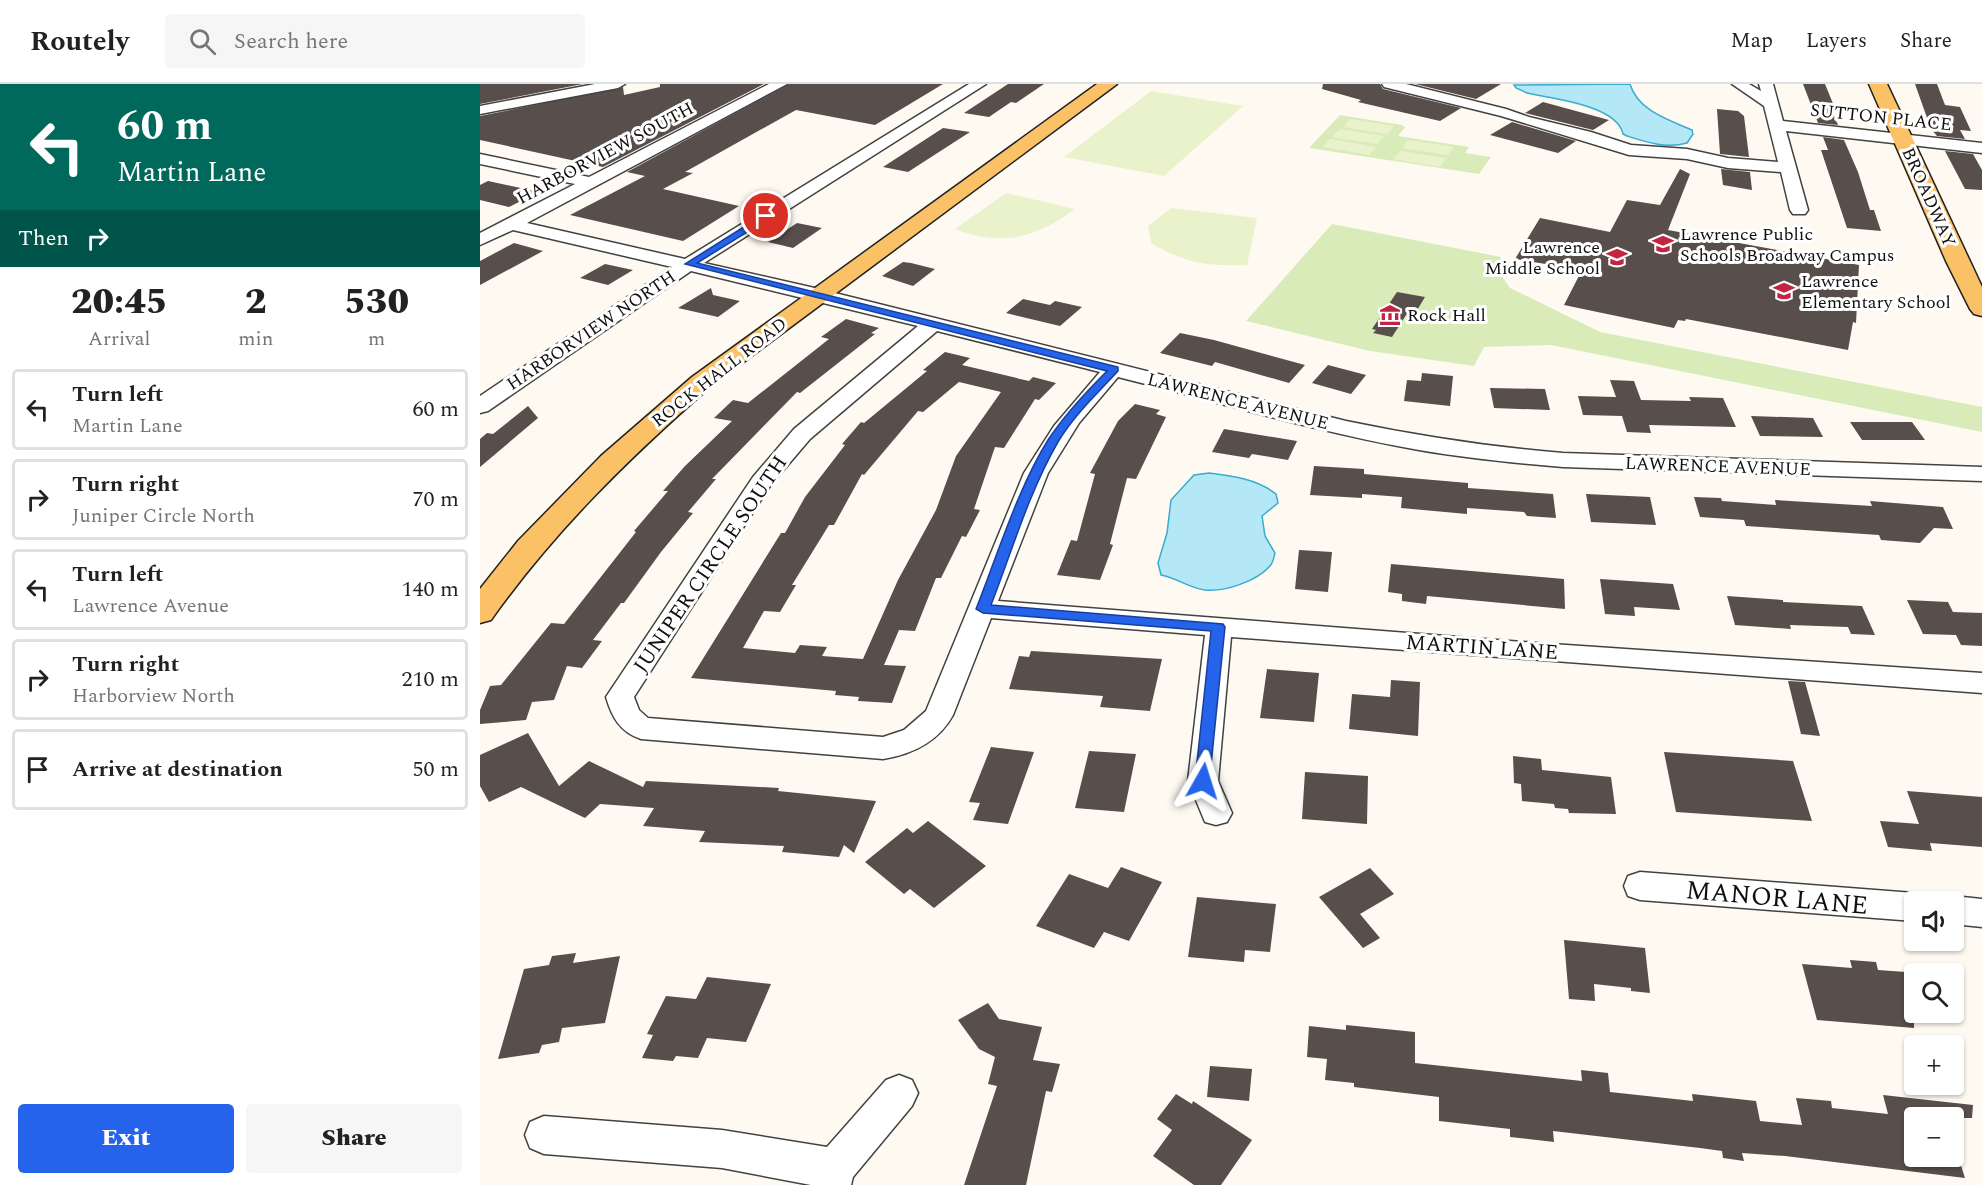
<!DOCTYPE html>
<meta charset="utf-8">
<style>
body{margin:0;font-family:Spectral,serif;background:#f6f6f6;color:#222;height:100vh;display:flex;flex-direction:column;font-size:22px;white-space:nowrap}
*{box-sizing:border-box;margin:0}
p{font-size:20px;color:#767676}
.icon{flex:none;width:33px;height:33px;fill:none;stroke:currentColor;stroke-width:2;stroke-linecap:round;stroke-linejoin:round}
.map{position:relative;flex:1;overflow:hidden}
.drawer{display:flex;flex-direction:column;background:#fff;width:480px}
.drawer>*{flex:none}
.hud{background:#00695c;color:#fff;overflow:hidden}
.tools{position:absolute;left:1424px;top:807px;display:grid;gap:12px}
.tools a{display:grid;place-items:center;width:60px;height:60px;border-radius:6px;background:#fff;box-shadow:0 2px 4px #0004;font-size:30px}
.pin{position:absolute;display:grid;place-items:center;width:51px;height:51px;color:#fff;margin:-26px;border:3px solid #fff;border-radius:50%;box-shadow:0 2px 6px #0007}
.me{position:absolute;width:66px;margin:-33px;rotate:6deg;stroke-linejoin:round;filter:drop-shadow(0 0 4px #0008)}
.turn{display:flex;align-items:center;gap:21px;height:126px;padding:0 18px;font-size:27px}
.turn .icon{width:78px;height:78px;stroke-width:2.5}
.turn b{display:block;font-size:42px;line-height:51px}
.then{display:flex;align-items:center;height:57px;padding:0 18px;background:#0003;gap:12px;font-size:22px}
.eta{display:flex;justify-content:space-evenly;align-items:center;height:102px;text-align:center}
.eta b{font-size:36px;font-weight:800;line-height:42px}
.cta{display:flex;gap:12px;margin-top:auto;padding:12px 18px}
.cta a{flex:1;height:69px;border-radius:6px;background:#2563eb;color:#fff;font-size:24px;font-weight:800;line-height:69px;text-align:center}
.cta a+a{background:#f6f6f6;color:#222}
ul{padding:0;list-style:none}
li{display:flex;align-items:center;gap:18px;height:81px;margin:0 12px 9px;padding:0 6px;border:3px solid #e0e0e0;border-radius:6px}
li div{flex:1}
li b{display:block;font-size:22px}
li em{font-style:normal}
header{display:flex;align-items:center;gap:36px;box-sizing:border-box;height:84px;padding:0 30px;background:#fff;border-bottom:2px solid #e0e0e0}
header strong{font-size:28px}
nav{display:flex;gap:33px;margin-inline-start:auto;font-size:21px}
.search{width:420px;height:54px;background:#f6f6f6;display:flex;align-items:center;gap:15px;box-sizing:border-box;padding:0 21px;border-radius:6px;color:#767676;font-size:22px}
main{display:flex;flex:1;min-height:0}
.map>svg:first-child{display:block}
</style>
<header>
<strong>Routely</strong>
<div class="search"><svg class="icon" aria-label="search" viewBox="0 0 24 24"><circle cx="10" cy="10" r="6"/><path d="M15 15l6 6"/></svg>Search here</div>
<nav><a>Map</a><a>Layers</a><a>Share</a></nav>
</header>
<main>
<section class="drawer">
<div class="hud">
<div class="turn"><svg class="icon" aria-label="left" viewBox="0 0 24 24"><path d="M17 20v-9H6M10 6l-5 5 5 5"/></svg><div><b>60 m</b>Martin Lane</div></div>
<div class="then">Then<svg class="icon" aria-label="right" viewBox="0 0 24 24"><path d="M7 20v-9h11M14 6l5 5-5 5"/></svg></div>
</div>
<div class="eta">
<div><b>20:45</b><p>Arrival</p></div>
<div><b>2</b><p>min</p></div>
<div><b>530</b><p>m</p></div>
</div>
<ul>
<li><svg class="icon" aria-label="left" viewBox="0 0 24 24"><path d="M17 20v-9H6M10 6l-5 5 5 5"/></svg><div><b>Turn left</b><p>Martin Lane</p></div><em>60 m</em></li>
<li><svg class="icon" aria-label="right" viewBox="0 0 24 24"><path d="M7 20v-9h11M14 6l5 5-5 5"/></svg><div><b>Turn right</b><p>Juniper Circle North</p></div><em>70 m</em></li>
<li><svg class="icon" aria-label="left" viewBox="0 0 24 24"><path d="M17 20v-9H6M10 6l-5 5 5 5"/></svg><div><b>Turn left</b><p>Lawrence Avenue</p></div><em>140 m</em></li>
<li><svg class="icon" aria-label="right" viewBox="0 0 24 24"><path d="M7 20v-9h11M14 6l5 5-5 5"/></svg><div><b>Turn right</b><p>Harborview North</p></div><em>210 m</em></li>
<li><svg class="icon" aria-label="arrive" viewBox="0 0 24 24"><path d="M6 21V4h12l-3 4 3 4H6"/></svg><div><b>Arrive at destination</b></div><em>50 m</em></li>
</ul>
<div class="cta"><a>Exit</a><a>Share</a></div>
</section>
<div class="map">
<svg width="1502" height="1101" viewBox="0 0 1502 1101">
<rect width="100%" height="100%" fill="#fffaf1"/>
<path fill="#daebba" d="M860 31 922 41 925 43 918 52 989 63 985 69 1011 73 999 90 829 64Z
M852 140 1021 173 1018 187 1030 204 1120 248 1502 323V348L1071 261 1004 263 994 282 890 267 766 237Z"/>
<path fill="#eaf2cc" d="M671 7 763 22 684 92 584 73Z
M870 35 914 42 907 50 863 43Z
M860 45 904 52 897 60 852 53Z
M850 55H851L896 63 889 71 843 63Z
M928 56 974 63 968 71 922 64Z
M920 67 966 74H967L960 83 913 75Z
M526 109 595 125C557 154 521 163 475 145Z
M691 124 777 134 767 181C725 182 707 180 671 159L668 142Z"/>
<path fill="#b5e8f7" stroke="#3aaad0" stroke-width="1.5" d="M1150 0C1158 27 1189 36 1212 46L1213 50 1207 59C1186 65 1166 58 1147 52L1143 50C1137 21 1073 15 1047 9L1036 4 1034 1Z
M729 389C753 392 777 395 796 410L798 419 782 432 785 452 795 469C794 473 793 479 790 482 777 497 745 508 725 506 709 504 697 494 681 491L678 479 687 449 691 416 714 391Z"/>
<path fill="#584e4b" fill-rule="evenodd" d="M0 0H103L0 20Z
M180 0H284L123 83 0 56V32L143 3 144 11 180 3Z
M309 0H463L395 41 316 26 205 88 213 89 183 105 259 122 203 157 90 131 165 92 147 88Z
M528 0H564L536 19 531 18 509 33 484 29Z
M843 0H900L903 5 981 24 960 37 878 18 881 16 842 5Z
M935 0H1021L996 15Z
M1323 0H1345L1356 27H1352L1358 41 1338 39Z
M1435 0H1457L1465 21 1480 23 1491 47 1480 46 1485 55 1457 52 1451 45Z
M1063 18 1129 36 1113 46 1045 29Z
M1237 25 1258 27 1264 32 1269 73 1240 70Z
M1032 38 1096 57 1078 69 1010 51Z
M463 44 490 48 428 88 403 83Z
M1343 53 1364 56 1378 88 1390 126H1394L1401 147 1367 144 1341 66H1348Z
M1465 67 1493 70 1502 86V106L1485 105Z
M1200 85 1210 90 1188 146 1379 181 1376 239 1373 238 1368 266 1206 235 1205 237 1198 236 1194 244 1084 221 1102 186 1035 175 1060 134 1130 148 1147 116 1180 121Z
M1241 85 1270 88 1272 106 1243 101Z
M8 97 59 108 29 123 0 116V101Z
M317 139 342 144 313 164 288 158Z
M34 159 63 167 0 201V177Z
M423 178 431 179 455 185 433 202 402 192Z
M125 180 153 186 128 201 100 194Z
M231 204 233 211 260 217 238 233 198 224Z
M917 208 945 213 933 233 926 231 912 253 893 249 896 246 892 245Z
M543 215 570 221 575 217 602 223 580 242 526 229Z
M366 235 399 244 391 249 395 250 320 309 317 308 232 395H236L208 428 213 429 181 468 144 519H141L113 556 122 557 102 584 87 582 74 616 52 618 46 636 0 640V626L10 602 21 601 71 539 84 540 156 448 154 447 188 407H183L205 382 252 337 234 334 253 316 268 319 349 255 341 253Z
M700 249 734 256 825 281 809 299 735 278 732 282 680 269Z
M465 268 490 274 482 281 549 297 553 293 576 299 559 316 555 315 524 364 515 363 494 425 500 426 486 453 482 452 461 494H456L435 547 419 546 404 581 426 582 412 619 378 617 379 613 355 611 356 607 211 594 301 449H305L325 413 365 361 362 360 381 338 384 339 447 287 443 286ZM479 298 521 308 476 372 456 426 418 496 383 575 342 572 347 563 320 561 315 569 263 564 284 527 300 528 316 501H312L349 441H354L382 390 384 391 438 327 443 328Z
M848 281 886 291 871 310 832 299Z
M942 289 973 292 970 322 924 317 927 296 941 297Z
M1130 296 1154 297 1161 316 1211 317 1209 313 1243 314 1256 343 1169 341 1171 349 1147 348 1142 332 1103 331 1098 312 1136 313Z
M1010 304 1065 305 1070 326 1014 324Z
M655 320 680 326 676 330 686 333 656 395 647 394 630 460 633 461 620 496 577 491 591 456 597 457 615 390 610 389 638 337Z
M48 322 58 334 0 383V355L7 349 13 350Z
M1271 332 1333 334 1343 353 1280 352Z
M1370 338H1432L1445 356H1382Z
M744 345 817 357 808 376 772 370 769 374 732 368Z
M834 382 884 385V390L988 399V404L1073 410 1076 434 1047 432 1044 428 987 424V430L921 424 922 413 882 410V414L830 411Z
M1106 410 1170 413 1176 441 1111 438Z
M1214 413 1241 414 1242 417 1296 421 1295 416 1392 422 1390 417 1463 423 1473 445 1454 444 1440 459 1401 456 1399 451 1266 442 1264 436 1220 433Z
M819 466 852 468 848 508 815 505Z
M911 480 1084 495 1085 525 947 512 946 520 922 517V510L908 508Z
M1120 495 1193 500 1200 526 1154 523 1155 532 1125 530Z
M1247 512 1303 516V518L1382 522 1395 551 1371 550 1368 543 1310 541 1311 545 1255 541Z
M1427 516 1468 518 1473 528 1502 529V562L1481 561 1476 551 1443 550Z
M551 567 682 575 670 627 620 623 623 612 529 605 539 572 549 573Z
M787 585 839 589 834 638 780 634Z
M911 596 940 598 938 652 869 645 872 610 910 613Z
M1308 597 1325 598 1340 652 1321 650Z
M48 649 79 702 109 677 163 703 166 697 299 704 298 707 396 717 374 769 364 761 359 773 302 768 304 762 219 758 225 747 163 742 174 724 120 720 105 734 41 703 9 718 0 702V671Z
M511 663 554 668 528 740 493 736 500 719 489 718Z
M609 667 656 670 644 728 595 724Z
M1184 668 1313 677 1332 737 1196 728Z
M1033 672 1061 675 1062 686 1131 693 1136 730 1089 729 1088 725 1075 724 1074 720 1042 717 1041 700 1034 699Z
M825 688 888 692 887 740 822 735Z
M1427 707 1502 713V763L1450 759 1452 767 1408 763 1400 737 1439 740Z
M448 737 506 782 454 824 430 805 424 810 385 778 427 744 433 749Z
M641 783 682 798 649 857 624 848 614 864 556 842 589 790 628 804Z
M890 784 914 810 880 830 900 854 883 864 839 813Z
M717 813 796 820 790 868 765 866 764 878 708 873Z
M1084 856 1165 864 1170 909 1151 907V904L1114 900 1115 917 1089 915Z
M96 869 93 879 140 872 125 939 82 944 79 958 62 961 59 969 18 975 44 885 69 881 72 872Z
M1370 876 1396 878 1398 886 1426 888 1434 913V944L1337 936 1322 880 1372 884Z
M227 893 291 900 266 958 227 954 218 974 196 972 193 977 162 974 173 951 167 950 186 912 216 915Z
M508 919 519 935 562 943 553 976 580 980 572 1008 566 1007 546 1101H484L517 1002 508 1000 515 973 499 965 478 936Z
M866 941 935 948V979L1102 997 1101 986 1128 989 1130 1008 1213 1017 1212 1010 1276 1017 1280 1037 1322 1041 1316 1014 1351 1017 1352 1024 1408 1030 1403 1011 1493 1021 1492 1034H1434V1072H1478L1485 1094 1305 1072 1262 1069 1264 1077 1243 1074 1242 1067 1220 1064 1073 1047 1074 1058 1030 1053V1045L959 1037V1013L874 1003V999L845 996 847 975 827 973 829 942 866 946Z
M730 982 772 985 769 1017 727 1013Z
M696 1010 712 1020 713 1017 772 1056 741 1101H714L673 1072 692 1046 677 1035Z"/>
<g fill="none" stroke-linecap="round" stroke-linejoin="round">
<defs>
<path id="minor" d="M115 0H145L138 4 0 30V22Z
M289 0H307L47 139 205 175 489 0H506L224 179 339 205 866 337C938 352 1010 363 1083 369L1502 383V397L1083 383C1035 379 986 374 939 366 837 348 738 318 638 293L599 339 568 389 518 517 1057 559 1502 589V609L751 553 738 697 752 729 747 738 736 741 725 738 708 697 725 551 511 534 473 631C458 658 433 670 403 675L161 655C140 648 132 633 126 613L273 393 314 345 438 242 211 187 8 327 0 329V312L192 183 33 146 0 161V149L95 100 0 80V70L109 93ZM457 247 620 288 574 342 544 389 446 627 424 646 403 653 168 634 159 626 154 613 290 402 330 355Z
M902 0H926L1026 25 1049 33 1111 48 1151 61 1207 65 1248 74 1298 78 1284 22 1252 0H1269L1281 7 1279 0H1293L1303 37 1502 59V69L1306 47 1328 126 1325 130H1313L1310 126 1301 88 1248 84 1207 75 1149 71 1021 32 904 3Z
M1160 788 1434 809 1446 813 1448 818H1434V837L1160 816 1148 812 1144 802 1148 792Z
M1473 812 1502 815V843L1473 840V818H1461Z
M419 991 432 996 438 1009 432 1022 373 1093 371 1101H331L242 1084 64 1070 50 1064 45 1051 50 1038 64 1032 242 1046 347 1063 406 996Z"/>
<path id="major" d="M617 0H637L230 303C149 374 74 447 11 536L0 539V505L38 457 121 372 212 293Z
M1389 0H1407L1502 203V232L1494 230 1490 225 1466 177Z"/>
</defs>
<use href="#minor" stroke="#424242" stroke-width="3"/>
<use href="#major" stroke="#202020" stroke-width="3"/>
<use href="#minor" fill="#fff" fill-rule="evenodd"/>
<use href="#major" fill="#fbc166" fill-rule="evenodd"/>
</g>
<path fill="#2563eb" stroke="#184099" stroke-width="1.5" d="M286 129 291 132 290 134 217 179 638 283V287C617 310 594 331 578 358 549 408 532 467 511 521L743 540 745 543 729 701H718L715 697 731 547 503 529 496 525C517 472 538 404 568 356 585 330 606 308 627 287L205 180Z"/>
<defs>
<symbol id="school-bare" viewBox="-9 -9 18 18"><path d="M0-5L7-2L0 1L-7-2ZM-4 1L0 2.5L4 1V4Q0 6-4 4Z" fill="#c32442" stroke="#fff" stroke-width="2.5" paint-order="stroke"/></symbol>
<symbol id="museum-bare" viewBox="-9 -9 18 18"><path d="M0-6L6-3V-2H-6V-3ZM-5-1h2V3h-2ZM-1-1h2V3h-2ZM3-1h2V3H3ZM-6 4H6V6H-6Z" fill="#c32442" stroke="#fff" stroke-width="2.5" paint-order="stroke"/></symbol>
</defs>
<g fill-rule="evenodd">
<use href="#school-bare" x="1168" y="145" width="30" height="30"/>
<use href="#school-bare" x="1122" y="158" width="30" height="30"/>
<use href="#school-bare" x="1289" y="192" width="30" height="30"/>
<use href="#museum-bare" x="895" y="216" width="30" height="30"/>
</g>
<g text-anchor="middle" stroke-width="6" stroke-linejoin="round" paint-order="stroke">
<g font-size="18" fill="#0f0f0f" stroke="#fff">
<text transform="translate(1401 33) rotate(6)" y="6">SUTTON PLACE</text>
<text transform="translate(125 69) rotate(-28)" y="6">HARBORVIEW SOUTH</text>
<text transform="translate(1449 113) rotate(66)" y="6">BROADWAY</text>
<text transform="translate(111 246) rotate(-34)" y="6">HARBORVIEW NORTH</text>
<text transform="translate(239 288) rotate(-38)" y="6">ROCK HALL ROAD</text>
<text transform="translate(758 317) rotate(14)" y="6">LAWRENCE AVENUE</text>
<text transform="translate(1238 382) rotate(2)" y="6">LAWRENCE AVENUE</text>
</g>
<g font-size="18" fill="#0f0f0f" stroke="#fff" text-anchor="start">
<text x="1200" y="156">Lawrence Public<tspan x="1200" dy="21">Schools Broadway Campus</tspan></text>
<text x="1120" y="169" text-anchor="end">Lawrence<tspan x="1120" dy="21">Middle School</tspan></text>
<text x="1321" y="203">Lawrence<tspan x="1321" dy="21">Elementary School</tspan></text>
<text x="927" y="237">Rock Hall</text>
</g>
<g font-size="21" fill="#0f0f0f" stroke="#fff">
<text transform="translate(230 480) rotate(-56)" y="7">JUNIPER CIRCLE SOUTH</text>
<text transform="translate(1002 563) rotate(4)" y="7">MARTIN LANE</text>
</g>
<g font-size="26" fill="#0f0f0f" stroke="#fff">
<text transform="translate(1297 813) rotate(5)" y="9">MANOR LANE</text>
</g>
</g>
</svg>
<div class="tools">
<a><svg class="icon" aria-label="sound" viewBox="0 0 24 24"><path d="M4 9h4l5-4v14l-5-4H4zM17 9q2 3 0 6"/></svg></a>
<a><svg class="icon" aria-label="search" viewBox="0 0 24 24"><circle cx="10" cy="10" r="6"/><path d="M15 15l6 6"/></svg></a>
<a>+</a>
<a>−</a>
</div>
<div class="pin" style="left:286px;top:132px;background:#d93025"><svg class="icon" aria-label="arrive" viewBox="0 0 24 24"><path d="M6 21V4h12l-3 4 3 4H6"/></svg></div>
<svg class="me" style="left:723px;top:697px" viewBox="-20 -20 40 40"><path d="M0-17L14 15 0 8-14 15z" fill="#2563eb" stroke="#fff" stroke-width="4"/></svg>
</div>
</main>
